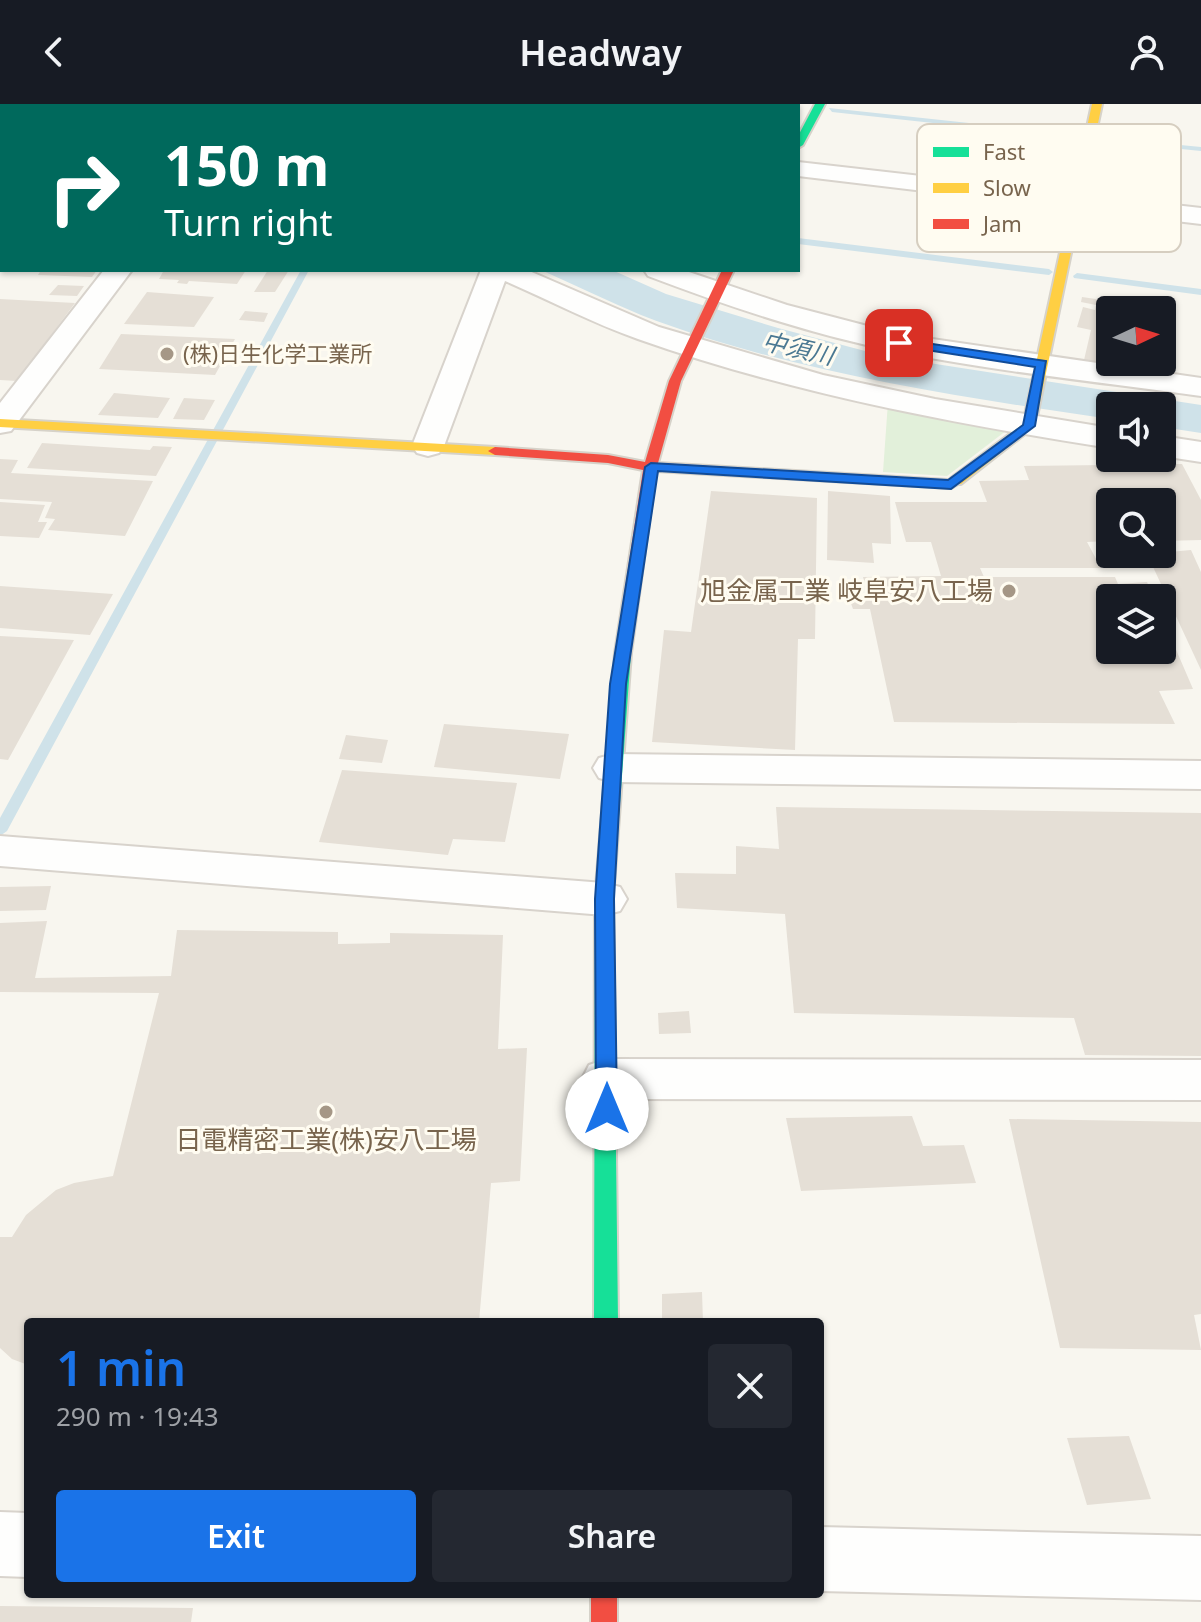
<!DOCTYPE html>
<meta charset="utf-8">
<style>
body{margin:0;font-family:"Noto Sans","Noto Sans JP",sans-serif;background:#242831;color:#f1f3f6;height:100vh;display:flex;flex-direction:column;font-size:30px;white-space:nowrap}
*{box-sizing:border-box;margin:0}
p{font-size:26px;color:#9ea1a6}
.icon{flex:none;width:44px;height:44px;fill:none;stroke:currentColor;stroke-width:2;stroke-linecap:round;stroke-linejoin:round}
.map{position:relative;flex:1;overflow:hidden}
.details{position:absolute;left:24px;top:1214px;width:800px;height:280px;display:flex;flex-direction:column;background:#171b24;border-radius:8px;box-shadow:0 2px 6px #0004}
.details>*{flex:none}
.top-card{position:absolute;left:0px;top:0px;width:800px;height:168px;box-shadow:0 2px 6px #0004;background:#00695c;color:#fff;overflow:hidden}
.needle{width:52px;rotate:86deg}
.tools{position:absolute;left:1096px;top:192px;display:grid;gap:16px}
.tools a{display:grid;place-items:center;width:80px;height:80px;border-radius:8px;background:#171b24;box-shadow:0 2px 6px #0004;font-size:40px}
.pin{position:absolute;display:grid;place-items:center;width:68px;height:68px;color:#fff;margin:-34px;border-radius:16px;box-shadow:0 4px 12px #0006}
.me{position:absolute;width:88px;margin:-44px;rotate:0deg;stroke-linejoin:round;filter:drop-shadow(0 0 6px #0008)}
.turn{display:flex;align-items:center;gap:28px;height:168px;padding:0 32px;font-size:36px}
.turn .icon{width:104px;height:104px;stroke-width:2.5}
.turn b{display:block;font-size:56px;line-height:68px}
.round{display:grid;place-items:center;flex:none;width:84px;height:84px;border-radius:8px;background:#242831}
.headline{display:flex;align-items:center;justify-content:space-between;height:136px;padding:0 32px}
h1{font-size:48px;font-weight:600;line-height:60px;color:#1a73e8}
.action{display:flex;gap:16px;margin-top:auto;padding:16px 32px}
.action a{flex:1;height:92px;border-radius:8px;background:#1a73e8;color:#fff;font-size:32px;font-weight:600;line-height:92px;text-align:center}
.action a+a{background:#242831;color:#f1f3f6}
header{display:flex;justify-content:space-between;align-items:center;height:104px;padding:0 32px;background:#171b24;font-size:36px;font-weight:600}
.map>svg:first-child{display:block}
</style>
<header><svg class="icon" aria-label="back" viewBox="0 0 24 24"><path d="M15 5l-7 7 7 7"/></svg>Headway<svg class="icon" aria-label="person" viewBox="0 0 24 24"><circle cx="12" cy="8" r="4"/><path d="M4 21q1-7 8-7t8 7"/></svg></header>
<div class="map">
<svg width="1201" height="1518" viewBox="0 0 1201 1518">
<rect width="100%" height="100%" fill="#f8f6ef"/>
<path fill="#e2f0da" d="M888 298 1011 323 947 372 883 368Z"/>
<path fill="#cfe2e9" d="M541 166H612L666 190 778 224 884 252 1201 301V329L1162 323V302H1110V315C955 292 788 268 641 211 608 197 575 181 541 166Z"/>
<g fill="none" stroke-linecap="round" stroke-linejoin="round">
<path fill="#cfe2e9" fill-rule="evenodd" d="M78 0H86L76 2Z
M776 0 800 2 798 4Z
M829 4 1081 31 1085 33 1081 35 832 8Z
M0 27H2V31H0Z
M1098 33 1201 43V47L1101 37H1098Z
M798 134 1049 165 1053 168 1049 171 798 140Z
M301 166H309L7 727 0 732V714Z
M1077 169 1201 185V191L1074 174 1073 172Z"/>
</g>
<path fill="#e5dfd6" d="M41 166H97L92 173 38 171Z
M164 166H246L237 180 189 177 187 180 177 179 179 176 159 175Z
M268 166H289L275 188H254Z
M58 181 84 182 77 192 49 191Z
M147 188 214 193 194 223 124 220Z
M1082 193 1123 199 1120 206H1110V260L1084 256 1091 226 1077 223 1083 203 1095 206 1096 201 1081 198Z
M0 195 75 199 17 277 0 276Z
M245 207 268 209 264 218 239 216Z
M121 230 235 235 215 271 99 265Z
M114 289 170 294 158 314 98 311Z
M184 294 215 296 204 316 173 315Z
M42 339 150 346 153 342 172 343 156 372 27 364Z
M0 355 18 356 11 369 153 377 125 432 48 426 55 415 45 414 52 398 0 395Z
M1182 360 1201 396V436L1162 437V398H1110V437L1087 438 1101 464H980L984 473H1115L1118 480 1147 478 1154 494H1110V546H1162V513L1193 585 1159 587 1175 620 894 618 870 505H853L849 494H869L863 473 941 472 931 438H906L895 398H987L979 377 1029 376 1024 362Z
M711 387 817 394 815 535H798L795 646 652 638 664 526 691 528Z
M828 387 890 392 891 440 872 439 874 459 827 456Z
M0 398 45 401 38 418H47L39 434 0 432Z
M1191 446 1201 468V566L1147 450Z
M0 482 113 490 90 531 0 524Z
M0 532 74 536 8 656 0 655Z
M444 620 569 630 560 675 434 663Z
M346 631 388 636 382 659 339 655Z
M342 666 517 679 505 738 453 735 448 751 319 738Z
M776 703 1201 709V952L1085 951 1074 914 794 909 785 810 677 804 675 769 736 770V742L779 745Z
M51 782 46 806 0 807V783Z
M47 817 35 874 171 872 177 826 338 828V840L390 839V829L503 831 498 945 527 944 520 1077 491 1079 479 1218H28V1261L12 1255 0 1244V1133H12L26 1111 56 1086 74 1079 113 1072 159 889 0 888V819Z
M689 907 691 929 659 930 658 909Z
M912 1012 923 1042 964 1041 976 1079 801 1087 786 1014Z
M1009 1015 1201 1018V1210L1194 1211 1201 1246 1060 1244Z
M702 1188 703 1218H662V1190Z
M1129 1332 1151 1395 1087 1401 1067 1334Z
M0 1502 193 1504 191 1518H0Z"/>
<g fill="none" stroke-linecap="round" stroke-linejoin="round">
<defs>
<path id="street" d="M263 0H287L288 2H264Z
M369 0H393L394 2H370Z
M798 58 1201 104V120L798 72Z
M0 73H2V87H0Z
M104 166H132L11 327 0 329V299Z
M481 166H527L659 223 823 271 935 295 1110 324V344C950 319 791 289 638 235 592 219 549 196 505 177L444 342 439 349 428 352 417 349 412 342Z
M644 166H683L787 201 898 230 1201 274V292C1100 278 999 268 899 248 813 231 730 203 648 172Z
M1162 332 1201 338V358L1162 352Z
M614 650 1201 657V685L614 678 599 674 593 664 599 654Z
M0 732 604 779 620 783 627 795 620 807 604 811 0 762Z
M607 955 1201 956V996L607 995 589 989 582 975 589 961Z
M0 1408 28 1409V1473L0 1472Z
M820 1423 1201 1432V1496L820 1487Z"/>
<path id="fast" d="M815 0H825L803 41 798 44V32Z
M623 544 631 549 613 795 618 1218H594L595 795 615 549Z"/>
<path id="slow" d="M1092 0H1102L1035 322 961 380H951V374L1023 320Z
M0 315 495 343 502 347 495 351 0 323Z"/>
<path id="jam" d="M722 166H734L681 277 658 359 948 376 956 373 963 377 951 384 656 367 631 549 623 554 617 552 615 549 643 366 608 359 495 351 488 347 495 343 608 351 645 358 669 277Z
M591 1490H617V1518H591Z"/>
</defs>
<use href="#street" stroke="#d8d3cc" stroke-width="4"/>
<use href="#fast" stroke="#d6d2c9" stroke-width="4"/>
<use href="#slow" stroke="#d6d2c9" stroke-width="4"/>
<use href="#jam" stroke="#d6d2c9" stroke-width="4"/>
<use href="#street" fill="#fefefd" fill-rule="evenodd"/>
<use href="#fast" fill="#16e098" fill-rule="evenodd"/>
<use href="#slow" fill="#ffcf43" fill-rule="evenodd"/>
<use href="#jam" fill="#f24e42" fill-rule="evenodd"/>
</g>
<path fill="#1a73e8" stroke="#114b97" stroke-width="2" d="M899 235 1046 257 1035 322 951 385 658 367 626 580 614 795 617 1005 614 1011 607 1014 599 1011 596 1005 595 795 610 580 645 363 651 359 948 376 1023 321 1035 263 895 241 893 239Z"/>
<g fill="#a59786" stroke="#fffcf1" stroke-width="3">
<circle cx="167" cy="250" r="8"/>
<circle cx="1009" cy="487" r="8"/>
<circle cx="326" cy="1008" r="8"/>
</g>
<g text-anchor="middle" stroke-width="6" stroke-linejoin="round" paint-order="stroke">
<g font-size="22" fill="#78644d" stroke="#fffcf1" text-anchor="start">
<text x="183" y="258">(株)日生化学工業所</text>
</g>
<g font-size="24" font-style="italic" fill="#4a7892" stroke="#fffcf1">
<text transform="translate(798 245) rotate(13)" y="8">中須川</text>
</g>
<g font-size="26" fill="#78644d" stroke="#fffcf1" text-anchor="end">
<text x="993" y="496">旭金属工業 岐阜安八工場</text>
<text x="326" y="1045" text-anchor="middle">日電精密工業(株)安八工場</text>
</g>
</g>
<rect x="917" y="20" width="264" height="128" rx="12" fill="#fffcf1" stroke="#d6cec0" stroke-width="2"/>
<rect x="933" y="43" width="36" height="10" fill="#16e098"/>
<rect x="933" y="79" width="36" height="10" fill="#ffcf43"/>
<rect x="933" y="115" width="36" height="10" fill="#f24e42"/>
<g font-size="22" fill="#78644d">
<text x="983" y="56">Fast</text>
<text x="983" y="92">Slow</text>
<text x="983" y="128">Jam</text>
</g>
</svg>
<div class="tools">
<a><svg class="needle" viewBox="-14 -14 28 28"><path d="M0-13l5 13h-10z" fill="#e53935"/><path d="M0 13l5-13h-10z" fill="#9ea1a6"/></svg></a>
<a><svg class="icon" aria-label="sound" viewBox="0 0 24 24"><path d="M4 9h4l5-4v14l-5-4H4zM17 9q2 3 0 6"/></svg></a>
<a><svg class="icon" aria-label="search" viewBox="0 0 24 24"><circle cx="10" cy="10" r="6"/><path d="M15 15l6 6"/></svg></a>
<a><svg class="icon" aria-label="layers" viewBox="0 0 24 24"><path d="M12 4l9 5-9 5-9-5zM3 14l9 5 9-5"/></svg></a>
</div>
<div class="pin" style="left:899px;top:239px;background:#d93025"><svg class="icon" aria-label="arrive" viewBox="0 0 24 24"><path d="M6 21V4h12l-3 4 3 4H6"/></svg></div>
<svg class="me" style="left:607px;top:1005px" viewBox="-20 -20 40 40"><circle r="19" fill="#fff"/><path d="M0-13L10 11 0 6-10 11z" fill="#1a73e8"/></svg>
<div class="top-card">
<div class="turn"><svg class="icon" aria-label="right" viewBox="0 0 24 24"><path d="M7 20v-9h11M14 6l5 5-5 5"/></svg><div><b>150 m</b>Turn right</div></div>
</div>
<section class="details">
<div class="headline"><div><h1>1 min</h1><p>290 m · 19:43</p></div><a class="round"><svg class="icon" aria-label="close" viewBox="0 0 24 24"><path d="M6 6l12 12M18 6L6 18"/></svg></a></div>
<div class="action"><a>Exit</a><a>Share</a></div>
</section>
</div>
